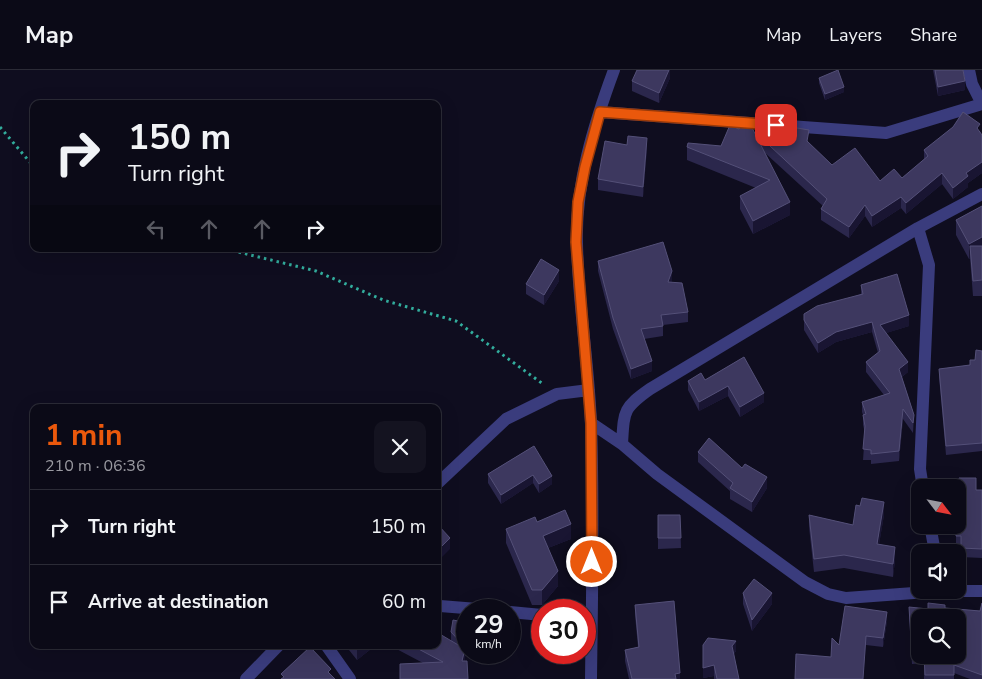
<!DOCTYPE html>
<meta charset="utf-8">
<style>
body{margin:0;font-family:"Nunito Sans",sans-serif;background:#141320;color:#f1f3f6;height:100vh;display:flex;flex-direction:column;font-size:19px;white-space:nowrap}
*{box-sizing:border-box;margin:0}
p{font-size:16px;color:#9a9aa1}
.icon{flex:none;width:28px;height:28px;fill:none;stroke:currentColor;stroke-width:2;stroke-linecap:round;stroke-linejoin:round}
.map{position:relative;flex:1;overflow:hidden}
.details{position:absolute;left:30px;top:334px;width:411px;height:245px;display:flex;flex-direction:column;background:#0b0a17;border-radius:10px;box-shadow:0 5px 20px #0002,0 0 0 1px #2b2b36}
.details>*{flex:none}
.guide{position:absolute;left:30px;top:30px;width:411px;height:152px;border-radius:10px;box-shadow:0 5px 20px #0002,0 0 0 1px #2b2b36;background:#0b0a17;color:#f1f3f6;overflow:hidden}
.needle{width:32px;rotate:122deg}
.fabs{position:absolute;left:911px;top:409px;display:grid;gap:10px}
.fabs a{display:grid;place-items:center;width:55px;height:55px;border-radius:10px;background:#0b0a17;box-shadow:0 5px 20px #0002,0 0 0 1px #2b2b36;font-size:25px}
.speed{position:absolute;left:456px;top:529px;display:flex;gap:10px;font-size:25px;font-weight:700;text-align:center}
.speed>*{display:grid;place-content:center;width:65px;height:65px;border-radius:50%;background:#0b0a17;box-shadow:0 5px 20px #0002,0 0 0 1px #2b2b36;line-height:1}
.speed small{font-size:12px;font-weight:400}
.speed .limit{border:8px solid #d22;background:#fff;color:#111}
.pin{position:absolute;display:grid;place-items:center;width:42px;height:42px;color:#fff;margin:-21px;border-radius:10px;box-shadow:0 2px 8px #0006}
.me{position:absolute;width:55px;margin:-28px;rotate:0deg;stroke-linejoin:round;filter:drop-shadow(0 0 4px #0008)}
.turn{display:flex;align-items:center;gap:18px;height:105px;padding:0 15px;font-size:22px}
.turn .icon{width:65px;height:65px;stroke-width:2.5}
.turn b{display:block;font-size:35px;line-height:42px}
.lanes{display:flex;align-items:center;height:48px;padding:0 15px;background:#0003;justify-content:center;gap:25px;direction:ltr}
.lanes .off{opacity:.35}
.round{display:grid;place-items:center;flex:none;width:52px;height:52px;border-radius:10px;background:#141320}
.head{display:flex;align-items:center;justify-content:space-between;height:85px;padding:0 15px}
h1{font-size:30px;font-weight:700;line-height:38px;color:#ea580c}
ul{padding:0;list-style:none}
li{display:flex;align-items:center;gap:15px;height:75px;padding:0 15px;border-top:1px solid #2b2b36}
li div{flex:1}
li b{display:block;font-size:19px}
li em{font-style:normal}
header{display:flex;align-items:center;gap:30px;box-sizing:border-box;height:70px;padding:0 25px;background:#0b0a17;border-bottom:1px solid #2b2b36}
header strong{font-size:24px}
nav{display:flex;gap:28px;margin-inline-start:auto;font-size:18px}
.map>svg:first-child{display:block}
</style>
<header>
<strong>Map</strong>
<nav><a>Map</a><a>Layers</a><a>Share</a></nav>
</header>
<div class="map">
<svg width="982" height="609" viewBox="0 0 982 609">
<rect width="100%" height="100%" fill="#0f0d1f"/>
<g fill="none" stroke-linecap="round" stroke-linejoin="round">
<path stroke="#32ad9d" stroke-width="3" stroke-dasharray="2.5 4" stroke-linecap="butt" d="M0 57 34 97
M226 179 316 201 383 230 456 251 543 314"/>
<path stroke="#3a3c7d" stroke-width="12" d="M326 575 350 609"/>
<path stroke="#3a3c7d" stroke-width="12" d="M969 0 972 14 982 34
M600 42 886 63 982 34
M918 158 929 195 920 399 923 418
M591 353 622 374 657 404 805 512 828 524 846 528 941 521H982
M622 374C624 341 623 338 650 319L918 158 982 124
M438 413 506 349 557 324 589 320
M930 455 935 482
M440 536 490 540
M510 542 542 545
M246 609 279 575
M591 609C592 524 594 440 591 355 589 294 578 234 577 173 575 115 594 54 614 0"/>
</g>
<path fill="#2b274c" d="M670 0V8L659 33 632 21V11Z
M933 0H963L965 20 938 26Z
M819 8 844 22 825 30 819 13Z
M980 61 982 65V103L968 113V117L953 129 942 114 906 144 901 138 872 157 865 146 849 168 821 150V139L823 136 764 82 790 145 753 164 740 139V126L756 118 687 90V77L721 76 756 66V63L790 75 808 72 832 95 880 111 902 108 924 90V80Z
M647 78 643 127 598 120V109Z
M982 136V226H973L970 188 969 189 956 165V150Z
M598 191 672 211 671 212 688 242V252L663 255V266L644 269 652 301 631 309 613 259 598 201Z
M559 211 544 235 526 224V214Z
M861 215 909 256 886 263 908 302 902 307 914 345 913 363 903 349 899 391 871 394V390H863L865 363 863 355V345L862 342V332L884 325 866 302V292L878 283 872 262 836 272 818 283 804 260V244L861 224Z
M982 281V381L946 385 939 307V299L970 295 975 290Z
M744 287 764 332 740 347 728 326 699 341 688 320V311L705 310Z
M534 376 552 414 539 423 533 413 501 434 488 413V404Z
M698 382 742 398 767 418 752 442 730 429V421L698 392Z
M976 420H982V488L961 487V475H956V466Z
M658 445H680L681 478 658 479Z
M809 445 853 455 884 445 879 474 895 490 893 507 844 498 814 502 809 457Z
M537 452 571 469 548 478 558 516 542 535H532L506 473V459Z
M743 523 772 534 752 561 743 534Z
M982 533V609H970L954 603V609H924V593L912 594 909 537 928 539 945 538 980 541Z
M635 535 680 609H629L625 591V580L638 577 635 545Z
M887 551 883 577 866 575 831 587Z
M451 562 468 576 465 587V591L468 609H400V594L423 593 389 575H438L451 571Z
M345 575H376L357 590Z
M703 575 736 581 734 584 739 609H714V606L703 608Z"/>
<path fill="#191532" d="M669 0H670V8L659 33V23Z
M965 11V20L938 26V17Z
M844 17V22L825 30V24Z
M647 68V78L643 127V117Z
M982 92V103L968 113V117L953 129V118L966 103Z
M942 103V114L906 144V133Z
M901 127V138L872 157V146Z
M790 132V145L753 164V151Z
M865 135V146L849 168V157Z
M982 167V182L970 176V188L969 189V174Z
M559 200V211L544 235V225Z
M672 201V211L668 223V212Z
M909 245V256L880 265V255Z
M872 252V262L836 272 818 283V273L836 262Z
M652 291V301L631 309V299Z
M908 292V302L899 309V299Z
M728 316V326L699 341V332Z
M764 323V332L740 347V337Z
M903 339V349L899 391V381Z
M533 405V413L501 434V425Z
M552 406V414L539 423V414Z
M767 407V418L752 442V432Z
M884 432V445L877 487V474Z
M571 454V469L543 480V466Z
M450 468V479L438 491V480Z
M895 477V490L893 507V494Z
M558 501V516L542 535V520Z
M772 523V534L752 561V550Z
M887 542V551L883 577V568Z
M468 565V576L465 587V577Z
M866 566V575L863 609Z
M736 571V581L732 586V576Z
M361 575H376L357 590V578Z
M465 579V591L462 604V591Z
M714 595V606L703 608V598Z
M680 603V609H675V604Z"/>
<path fill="#3d385f" stroke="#545078" d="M637 0H669L659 23 632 11Z
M838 0 844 17 825 24 819 8Z
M935 0H963L965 11 938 17Z
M963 42 980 54 977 58 982 65V92L966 103 968 106 953 118 942 103 906 133 901 127 872 146 865 135 849 157 821 139 827 129 756 63 758 61 790 75 791 57 809 60 807 71 832 95 855 78 880 111 894 99 902 108 928 86 924 80 953 57Z
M744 48H747L790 132 753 151 740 126 770 110 687 77 688 73 721 76 730 55 739 59Z
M628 66 647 68 643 117 598 109 605 71 627 75Z
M982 136V167L969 174 956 150Z
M663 172 672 201 668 212 682 213 688 242 661 245 663 256 641 259 652 291 631 299 613 248 598 191Z
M970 176H982V210L973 211Z
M541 189 559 200 544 225 526 214Z
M897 204 909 245 880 255 908 292 899 299 914 345 913 353 903 339 899 381 871 384V380L863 379 865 356 863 345 866 344 862 332 890 323 866 292 880 281 872 252 836 262 818 273 804 250V244L817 236 863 224 861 215Z
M976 280 982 281V373L946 376 939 299 970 295V290H975Z
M744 287 764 323 740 337 728 316 699 332 688 311 701 303 705 310Z
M709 368 742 398 745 394 767 407 752 432 730 418 733 413 698 382Z
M534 376 552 406 539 414 533 405 501 425 488 404Z
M959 408H976V420H982V479L961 478V466H956V455H958Z
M862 428 884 432 877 474 895 477 893 494 844 485 814 489 809 445 853 455 856 435 860 436Z
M565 440 571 454 543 466 558 501 542 520H532L506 459 535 447 537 452Z
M658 445H680L681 468H658Z
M438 455 450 468 438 480Z
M754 509 772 523 752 550 743 523Z
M674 531 680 603 675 604 676 609H632L625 580 639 577 635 535Z
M928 533 945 535V538L980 541 982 533V605L954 595V605H925L924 585H958V548H920V585H922L912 586 909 537 928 539Z
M845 536 887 542 883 568 866 566 863 609H795L796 584 831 587 832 568 839 575Z
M453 550 468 553V565L465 577 451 562Z
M438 563 465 579 462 591H467L468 609H400V594L443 592 411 575H438Z
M708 568 736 571 732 576 739 609H717L714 595 703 598V575Z
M355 575H361L357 578Z
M310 577 331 599 328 602 335 609H281L284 607 281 604Z"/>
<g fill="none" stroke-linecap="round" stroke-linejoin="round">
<defs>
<path id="route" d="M592 492 591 353 576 172 578 132 585 97 600 42 776 55"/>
</defs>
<use href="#route" stroke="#983908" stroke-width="12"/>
<use href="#route" stroke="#ea580c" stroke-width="9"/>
</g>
</svg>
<div class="fabs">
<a><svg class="needle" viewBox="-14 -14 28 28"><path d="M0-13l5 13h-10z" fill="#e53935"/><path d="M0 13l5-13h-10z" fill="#9a9aa1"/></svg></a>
<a><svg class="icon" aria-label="sound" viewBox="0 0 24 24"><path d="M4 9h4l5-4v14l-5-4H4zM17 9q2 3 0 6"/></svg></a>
<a><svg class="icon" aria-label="search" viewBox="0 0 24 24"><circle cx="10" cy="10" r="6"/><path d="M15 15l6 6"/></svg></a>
</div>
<div class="speed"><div>29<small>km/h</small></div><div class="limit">30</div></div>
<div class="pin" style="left:776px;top:55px;background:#d93025"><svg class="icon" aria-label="arrive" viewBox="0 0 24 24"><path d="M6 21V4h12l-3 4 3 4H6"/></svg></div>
<svg class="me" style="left:592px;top:492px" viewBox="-20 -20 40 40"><circle r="17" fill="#ea580c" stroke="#fff" stroke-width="3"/><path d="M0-11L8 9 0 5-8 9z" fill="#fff"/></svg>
<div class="guide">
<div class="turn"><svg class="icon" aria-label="right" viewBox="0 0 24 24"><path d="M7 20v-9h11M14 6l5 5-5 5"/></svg><div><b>150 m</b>Turn right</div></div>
<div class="lanes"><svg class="icon off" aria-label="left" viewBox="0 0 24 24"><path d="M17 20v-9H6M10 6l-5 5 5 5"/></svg><svg class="icon off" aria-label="ahead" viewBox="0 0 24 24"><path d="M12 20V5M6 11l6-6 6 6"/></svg><svg class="icon off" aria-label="ahead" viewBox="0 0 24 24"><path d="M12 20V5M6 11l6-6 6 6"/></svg><svg class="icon" aria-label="right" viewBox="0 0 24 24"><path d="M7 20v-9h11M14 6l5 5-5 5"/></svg></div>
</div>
<section class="details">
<div class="head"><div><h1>1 min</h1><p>210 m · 06:36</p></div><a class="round"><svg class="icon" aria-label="close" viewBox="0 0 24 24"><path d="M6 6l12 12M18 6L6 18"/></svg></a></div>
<ul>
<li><svg class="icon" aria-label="right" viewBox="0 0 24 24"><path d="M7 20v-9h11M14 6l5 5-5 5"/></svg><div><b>Turn right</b></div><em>150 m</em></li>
<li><svg class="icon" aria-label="arrive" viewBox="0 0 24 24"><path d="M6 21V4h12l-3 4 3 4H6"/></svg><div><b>Arrive at destination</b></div><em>60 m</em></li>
</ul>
</section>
</div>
